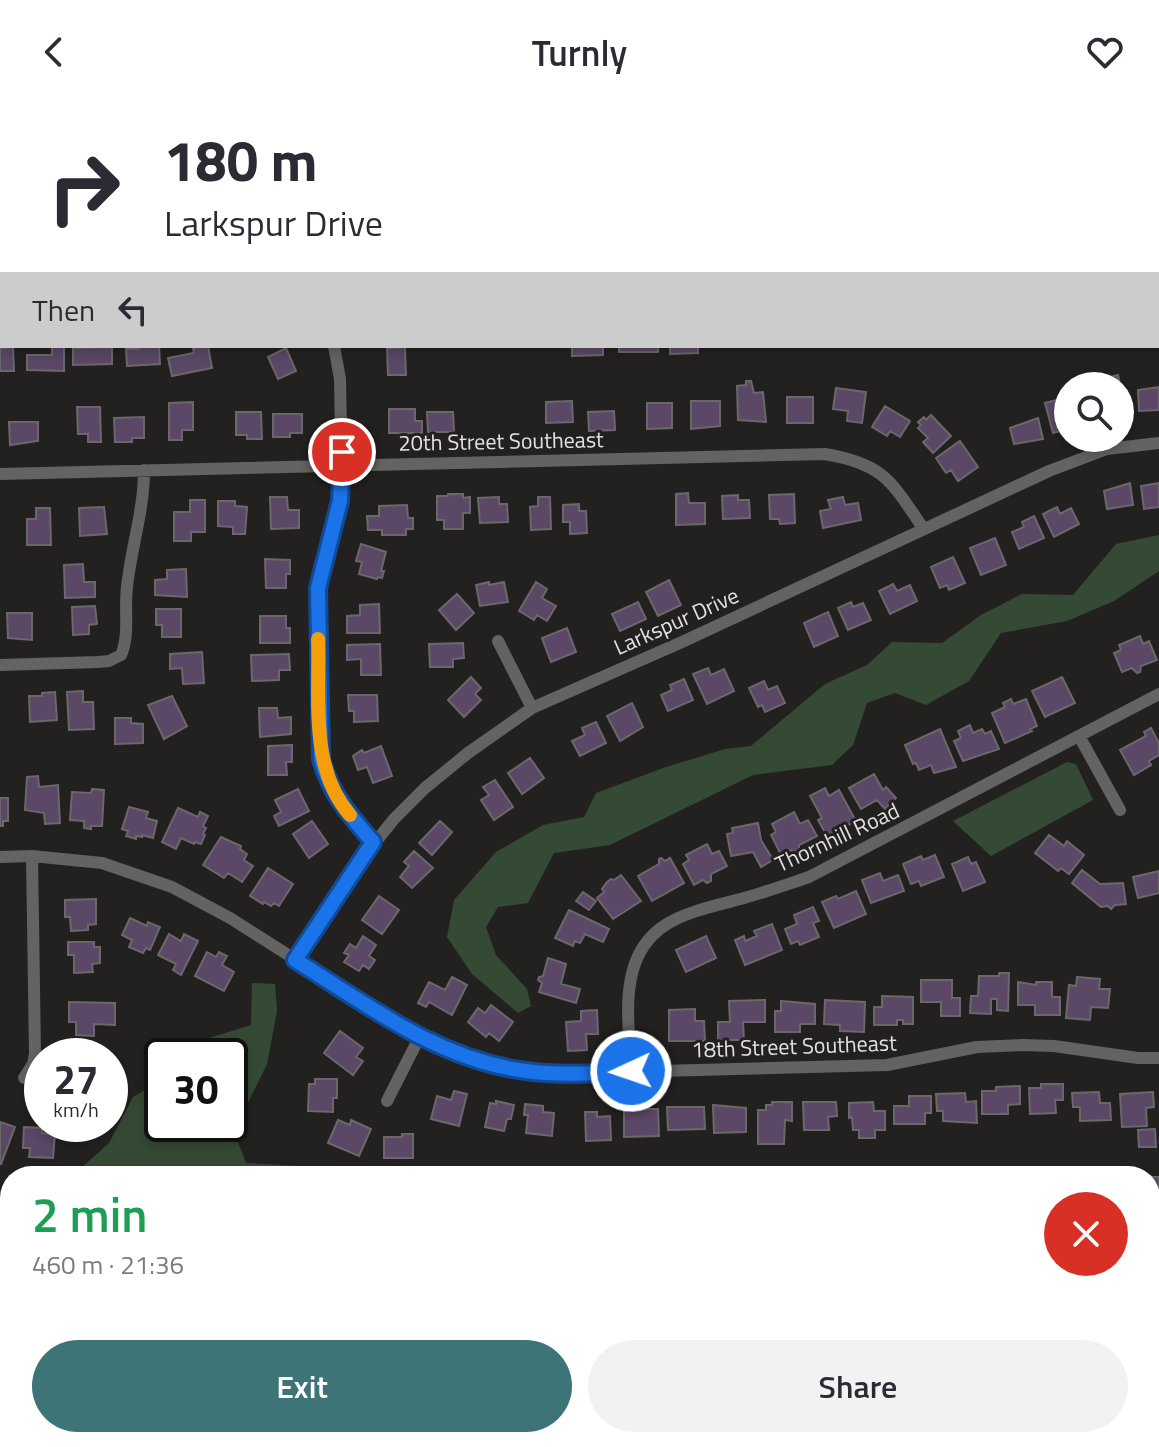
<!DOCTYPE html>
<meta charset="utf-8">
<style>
body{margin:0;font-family:"Titillium Web",sans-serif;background:#f2f2f3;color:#2b2b33;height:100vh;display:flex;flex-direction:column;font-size:30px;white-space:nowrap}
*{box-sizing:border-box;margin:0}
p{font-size:26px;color:#7c7c81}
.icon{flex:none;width:44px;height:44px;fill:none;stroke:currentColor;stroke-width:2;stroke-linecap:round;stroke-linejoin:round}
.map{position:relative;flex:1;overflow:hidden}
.side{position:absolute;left:0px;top:1062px;width:1160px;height:282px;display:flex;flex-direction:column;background:#fff;border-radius:32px 32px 0 0;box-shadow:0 4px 12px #0003}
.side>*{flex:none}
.banner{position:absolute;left:0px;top:0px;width:1160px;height:244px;box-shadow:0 4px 12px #0003;background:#fff;color:#2b2b33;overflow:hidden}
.controls{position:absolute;left:1054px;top:268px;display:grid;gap:16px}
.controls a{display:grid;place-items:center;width:80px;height:80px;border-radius:50%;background:#fff;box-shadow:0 4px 12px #0003;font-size:40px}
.speed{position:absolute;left:24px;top:934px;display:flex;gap:16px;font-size:40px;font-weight:700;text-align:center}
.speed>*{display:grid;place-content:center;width:104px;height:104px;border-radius:50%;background:#fff;box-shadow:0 4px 12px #0003;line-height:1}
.speed small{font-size:20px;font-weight:400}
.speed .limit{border:4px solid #111;border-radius:12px;background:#fff;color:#111}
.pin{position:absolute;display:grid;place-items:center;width:68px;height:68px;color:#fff;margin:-34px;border:4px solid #fff;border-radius:50%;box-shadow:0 2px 8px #0007}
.me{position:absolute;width:88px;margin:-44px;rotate:267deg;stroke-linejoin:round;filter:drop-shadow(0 0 6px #0008)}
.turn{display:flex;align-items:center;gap:28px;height:168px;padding:0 32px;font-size:36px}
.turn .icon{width:104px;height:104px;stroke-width:2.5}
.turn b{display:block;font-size:56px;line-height:68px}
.then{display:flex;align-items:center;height:76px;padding:0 32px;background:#0003;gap:16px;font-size:30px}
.round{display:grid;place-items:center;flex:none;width:84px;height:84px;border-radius:42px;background:#f2f2f3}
.head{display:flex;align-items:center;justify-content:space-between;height:136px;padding:0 32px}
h1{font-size:48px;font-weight:600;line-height:60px;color:#1e9e55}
.action{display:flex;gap:16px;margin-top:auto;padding:16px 32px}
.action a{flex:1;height:92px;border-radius:48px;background:#3d7477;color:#fff;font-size:32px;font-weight:600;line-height:92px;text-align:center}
.action a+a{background:#f2f2f3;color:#2b2b33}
header{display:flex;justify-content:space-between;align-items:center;height:104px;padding:0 32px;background:#fff;font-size:36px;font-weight:600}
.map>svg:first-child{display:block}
</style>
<header><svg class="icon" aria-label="back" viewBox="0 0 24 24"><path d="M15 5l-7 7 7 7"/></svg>Turnly<svg class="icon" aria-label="heart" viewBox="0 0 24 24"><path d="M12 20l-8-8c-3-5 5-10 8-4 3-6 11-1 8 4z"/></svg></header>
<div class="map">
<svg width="1159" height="1343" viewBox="0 0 1159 1343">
<rect width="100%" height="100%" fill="#232120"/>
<path fill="#302a24" d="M130 1334H529V1343H130Z"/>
<path fill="#354a34" d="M1159 431V467L1114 497 1067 517 1001 529 969 577 926 601 895 589 867 599 853 641 832 661 753 671 610 741 554 749 528 799 498 803 486 823 496 851 527 885 531 902 518 909 472 870 447 833 454 796 496 748 543 721 584 713 596 689 666 663 725 645 751 642 825 580 867 561 892 538 942 539 981 511 1022 490 1073 491 1116 440Z
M1067 658 1076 660 1093 696 991 752 953 717Z
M252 879 275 880 277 907 267 960 234 1027 246 1059 355 1065 352 1072H80L81 1064 109 1039 133 993 162 976V1020H230V952H173L180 943 251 921Z
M179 1334H266V1343H179Z
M334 1334H437V1341H410L409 1335 389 1336V1342L383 1343H334Z"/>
<path fill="#5a4866" stroke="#6a686b" stroke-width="2" d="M52 242H64V267L27 266V251H52Z
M139 242H159L160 260 127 262 126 245H139Z
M208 242 212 264 172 272 168 254 194 249 193 244Z
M572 242H603V251L572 252Z
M619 242H658V248H619Z
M670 242H698V249L670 250Z
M13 243 14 267H0V244Z
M112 243V260L73 261V244Z
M405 243 406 271H388L387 244Z
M286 244 296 267 278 275 268 253Z
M1118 271 1126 308 1120 309V282H1102L1112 280 1110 273Z
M746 277H751L754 289 763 288 766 318 738 316 737 282 746 281Z
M1159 283V306L1139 307 1138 286Z
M836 284 866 288 862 319 847 317 848 307 833 305Z
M787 293H813V319H787Z
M1068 293V316L1066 317 1068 325 1053 329 1045 299Z
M572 297 573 318 546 319V298Z
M691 297H720V322L691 325Z
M193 298V326H182V336H169V299Z
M647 299H672V324L647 325Z
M885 302 910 317 900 333 890 327 887 332 872 323Z
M77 303H100L101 338H88V330H78Z
M389 305H415V317H422V329H389Z
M614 307 615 326 589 327 588 308Z
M236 308H261L262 335H247V331H236Z
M427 308H453L454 328H428Z
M273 310H302V329H290V333H273Z
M931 311 951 332 933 349 923 338 928 334 918 324 921 321 918 318 924 313 926 316Z
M144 313V334H132V338H115L114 314Z
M1038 314 1043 335 1014 340 1010 324Z
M9 318H38V337L10 341Z
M960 337 978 363 958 377 951 366 946 369 936 354Z
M1130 379 1133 401 1107 405 1104 387Z
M1159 379V403L1144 405 1141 382Z
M688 389 689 399H705V420L676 421V390Z
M448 390H463V394L470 393V409H463V425H444V416H437V392H448Z
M794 390 795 419 780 420 779 415H770L769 391Z
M738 391V396H749L750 414 723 415 722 392Z
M270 393H287L288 406H299V424L271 425Z
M499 393V400H507L508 418 480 419 478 394Z
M538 393H550L551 425 531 426 530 403 538 402Z
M843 393 845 401 858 399 861 416 823 424 820 407 831 405 828 396Z
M190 396H205V428H191V437H174V408H190Z
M218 397H235V402L247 403 245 430H233V423L218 422Z
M579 400V407H586L587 429 570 430V418H563V401Z
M407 401 408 414H413V425H406V431H382V426H368L367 412H379V402Z
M104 403 107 430 80 432 79 404Z
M1057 403 1060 410 1071 404 1079 420 1054 433 1043 410Z
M36 404H50L51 441H27V415H36Z
M1034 412 1044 434 1019 445 1012 428 1024 423 1022 418Z
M995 434 1006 461 981 471 970 444Z
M361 440 386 448 381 467H384L382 474 378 473 377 475 359 470 362 458 356 457Z
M953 453 965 479 949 486 947 481 940 484 931 463Z
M265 455 290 456V470H286V484H266Z
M83 460 84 478H95V493L65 494 64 461Z
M186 465 187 493 155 491V476L167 475V466Z
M669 476 681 501 658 512 646 488Z
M489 478V481L504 478 508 498 480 502 476 481Z
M536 478 547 485 542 494 556 502 547 517 537 511 534 516 519 507Z
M893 480 897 487 910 481 917 497 890 510 879 487Z
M457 490 474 509 456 526 439 506Z
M638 498 646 515 620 527 612 510Z
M851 498 853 503 863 499 871 516 848 526 838 504Z
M379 500 380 529H347V512L360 511V501Z
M95 502 97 520 89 521V530L73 531 72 503Z
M156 505H181V533H162V521H156Z
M828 508 838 532 814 543 804 519Z
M7 509H32V536L8 534Z
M260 512H286V524H290V539H260Z
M567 524 576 548 551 558 542 534Z
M1140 532 1143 540 1149 537 1157 556 1141 562 1140 568 1137 569 1132 564 1122 568 1114 549 1121 546 1119 541Z
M463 539 464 554 453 555V563H430L429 540Z
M380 540 381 571H361V555L347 556V541Z
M202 548 204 579 183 580 182 564 170 565V550Z
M289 550 290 566H279V576L252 577 251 551Z
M708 564 711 571 724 565 734 587 707 600 693 570Z
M471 573 481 584 475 590 481 596 464 613 448 596Z
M1062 573 1075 599 1045 613 1032 587Z
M684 575 693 596 668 607 661 591 672 586 670 581Z
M764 577 768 586 777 582 785 599 765 608 762 601 758 603 749 584Z
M83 587V598H93L94 625 69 626 67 588Z
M55 588 57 616 30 618 29 592H42V589Z
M348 591H377L378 617 354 618V607H349Z
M172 592 187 622 164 635 148 601Z
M1011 595 1013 600 1026 595 1037 622 1030 625 1032 627 1005 639 992 609 1005 603 1003 599Z
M632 599 643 623 620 637 607 612Z
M259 604H277L278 614 291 613V630L260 633Z
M115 614H131V619L143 620V639L115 640Z
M596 618 606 639 580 652 572 637 585 631 582 624Z
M970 621 973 629 982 625 985 630 991 627 999 645 963 657 954 637 961 634 958 627Z
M1151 624 1159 639V651L1149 657 1151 661 1134 671 1120 646 1146 632 1144 628Z
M940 625 956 663 934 669 931 661 919 666 916 659 913 660 905 641Z
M292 641V658H286L287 671H268V642Z
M381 642 392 672 373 679 367 663 358 666 353 652 362 646 364 649Z
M530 654 544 674 522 690 508 669Z
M874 670 883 686 886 683 896 694 885 705 877 696 861 705 849 684Z
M38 672 39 683 58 681 60 719 45 720 44 709 25 706 27 673Z
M495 676 513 703 494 716 481 696 489 691 483 683Z
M825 684 829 692 839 686 856 717 827 732 818 716 822 714 810 692Z
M92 685 104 686 102 722H91V725L84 724V717L70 716 72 688 91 689Z
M298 685 309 707 279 722 274 712 281 708 275 696Z
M0 694H8V717H3V722H0Z
M129 703 148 708 146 714 157 717 153 734 142 731V733L136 732V735L126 732 128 727 122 725Z
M178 704 198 713 200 708 208 712 203 722 206 724 203 730 205 731 201 740 195 738 194 740 181 734 176 745 162 738Z
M794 708 800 720 808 716 817 732 799 741V748L795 750 791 746 781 751 771 731 776 728 772 720Z
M312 717 328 740 309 754 293 730Z
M440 717 452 728 432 751 419 739Z
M758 719 761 736 773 756 761 763 753 748 731 752 727 730 733 729 732 724Z
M1049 731 1064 742 1067 737 1084 751 1069 770 1061 764 1058 767 1035 749Z
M221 733 241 742 240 745 247 750 244 756 253 762 242 778 228 769 224 774 203 761Z
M707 740 712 750 719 747 727 762 711 770V777L707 779 703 776 694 781 683 760 689 756 686 751Z
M414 747 433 764 412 784 400 773 409 762 404 758Z
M935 751 944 773 921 782 919 777 911 780 903 760 921 752 923 756Z
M968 753 971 760 976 758 985 778 963 787 952 760Z
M661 754 665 757 670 754 684 779 652 797 638 772 659 760V755Z
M268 764 293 780 279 802 274 799 271 802 264 798 263 800 250 792Z
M1082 766 1100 780 1123 779 1126 800 1115 801 1111 805 1108 802 1101 803 1072 779Z
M1159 767V789L1138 794 1133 773Z
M880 769 883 777 898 771 904 787 871 799 862 776Z
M621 771 641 797 613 815 597 794 604 788 602 785 607 778 611 775 614 776Z
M856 787 866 810 834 824 822 798 836 792 838 795Z
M583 788 596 797 589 806 576 797Z
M379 792 399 806 382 830 362 816Z
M96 795V820L88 821V826L71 827 70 813H65V796Z
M813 803 819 817 813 819 819 833 800 841 798 837 791 840 785 825 797 820 794 811Z
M569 806 609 825 603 838 585 830 580 839 575 837 573 842 555 834Z
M130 814 147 822 148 818 160 823 150 846 146 844 143 849 129 843 132 836 122 831Z
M772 820 782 846 745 861 735 836 744 832 745 837 757 832 754 827Z
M169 830 181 837 184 830 198 837 181 871 173 866 176 860 158 851Z
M363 832 376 841 369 852 375 856 369 865 363 861 359 867 344 858 349 851 344 849 350 840 356 844Z
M706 832 716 854 686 868 676 846Z
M68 838H94V843H100V859L92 860 93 868 74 869V851H68Z
M207 848 216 853 219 848 227 852 222 861 234 868 224 887 195 872Z
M548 854 566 860 561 880 580 885 576 899 539 888 542 879 538 876 539 873 543 872Z
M999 869H1009L1008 907 997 906V895H991V910L970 909 971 892H978L979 872H999Z
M452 873 467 881 452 911 429 898 426 903 418 899 429 878 445 886Z
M1077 873 1100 875 1099 885H1110L1108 904 1091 903 1090 916 1066 914 1069 881 1076 882Z
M921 876H952V894H960V912H941V898H921Z
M1018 878 1036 881V878H1052V893H1060V911H1035V901H1018Z
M882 892 913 893V920H903V916H897V921H874V903H882Z
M765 896V918H743L744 936H718V918H730L729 897Z
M825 896 865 898 864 928 840 927V921L824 920Z
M781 897 815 900V920H800V928H775V907H781Z
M69 898 115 899V921L94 920V932L76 931V918H69Z
M491 901 513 918 499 937 489 929 486 933 468 918 478 904 485 909Z
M695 905V917H704L705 937H669V906Z
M597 906 598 930H586L587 946 568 947 566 918 581 917V907Z
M340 927 363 944 356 953 363 957 353 971 324 949Z
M95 941 96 952H68V943Z
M315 975H337V994H333V1008L308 1007 309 980H315Z
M1041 980H1063V996H1055L1056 1009 1030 1010 1029 984H1041Z
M1020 982V1000L1008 1001V1010H982V987H996V983Z
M454 987 467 990 459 1022 431 1015 437 992 451 996Z
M1099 988 1100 999H1110L1111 1016 1080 1017V1003H1073L1072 989Z
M1153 988 1154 1003 1146 1004 1147 1022 1122 1023 1120 990Z
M965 989 966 998 976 997 977 1019 943 1017V1007H937L936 990Z
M909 992H931V1009H925V1020H894V1002H909Z
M496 997 514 1001 511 1015H507L504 1027 485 1023 490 999 496 1000Z
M772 998H792V1017L785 1016 784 1040H758V1006H766V1001H772Z
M803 998H836L837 1012 828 1013 829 1026H804Z
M873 998 874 1007H885V1026H875V1034H859V1026H853L852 1013 849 1014V999Z
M525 1000 543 1002V1008L554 1009 552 1032 526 1029 528 1011H524Z
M713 1001 746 1004V1028L714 1029Z
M667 1003H704L705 1025 668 1026Z
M624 1005H658L659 1032 624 1033Z
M585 1008H597V1013L610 1012 611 1036 586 1037Z
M338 1016 350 1021 351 1016 371 1025 359 1052 328 1039Z
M0 1018 15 1023 1 1060 0 1059Z
M24 1023 42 1024V1029L55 1030 53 1054 29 1053 30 1044H23Z
M1155 1025 1156 1043H1139L1138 1026Z
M402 1030H413V1054H384V1033H402Z
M1150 1073H1159V1109L1150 1110Z
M1153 1173H1159V1200H1153Z
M10 1182V1207L0 1211V1185Z
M1152 1315 1157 1318 1159 1315V1336L1157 1334 1155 1337 1150 1333Z
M286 1334H334V1343H286Z
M736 1334H760L765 1339 762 1343H745Z
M855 1334H901L891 1343H876L874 1341 864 1343Z
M1019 1334H1053L1064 1343H1021L1014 1339Z
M657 1335 680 1336V1343H657Z
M547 1336H576L578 1343H547Z"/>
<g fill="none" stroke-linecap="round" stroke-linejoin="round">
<path stroke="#646362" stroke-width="12" d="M137 0 138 2
M372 0 374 2
M666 0V2
M834 0V2
M1144 0V2
M183 2 187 0
M436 2 439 0
M987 2V0
M0 63H2
M0 209H2
M334 242 340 275 342 381 318 484 321 655C330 689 350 712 373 738
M0 370 825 350C884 360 891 377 923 424
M498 537 532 604
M0 561 98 558 109 557 121 551C130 531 124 505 127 483 131 444 144 407 144 366
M1079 632 1120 706
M0 753 32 752 102 759 172 783 230 814 419 934 469 954 524 967 584 969 887 961 977 943 1023 941 1054 942 1138 954H1159
M295 856 350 770 394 715 425 684 468 649 532 604 682 538 1049 367 1107 345 1159 339
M631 967C630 937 625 903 631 874 643 813 694 808 744 794 766 788 788 780 809 773L1159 590
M24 974 33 960 35 950 32 752
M387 997 419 934
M1150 1141H1159
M40 1334V1343
M616 1334V1343
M813 1334 821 1343
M1103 1334 1114 1343"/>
</g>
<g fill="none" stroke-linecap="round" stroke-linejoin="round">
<defs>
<path id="route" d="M342 348 340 397 318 484 321 655C330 689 350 712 373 738L295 856C368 901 438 956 526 967 561 972 596 969 631 967"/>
</defs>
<use href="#route" stroke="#114b97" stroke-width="20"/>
<use href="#route" stroke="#1a73e8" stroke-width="14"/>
<path stroke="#f59e0b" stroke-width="14" d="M318 535C320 594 309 664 350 711"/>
</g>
<g text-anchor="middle" stroke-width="6" stroke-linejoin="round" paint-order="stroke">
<g font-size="22" fill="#e3e2e1" stroke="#232120">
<text transform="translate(501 337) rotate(-1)" y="8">20th Street Southeast</text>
<text transform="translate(676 517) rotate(-24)" y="8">Larkspur Drive</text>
<text transform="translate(837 733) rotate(-25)" y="8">Thornhill Road</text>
<text transform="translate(794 942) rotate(-2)" y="8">18th Street Southeast</text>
</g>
</g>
</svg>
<div class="controls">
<a><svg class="icon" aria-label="search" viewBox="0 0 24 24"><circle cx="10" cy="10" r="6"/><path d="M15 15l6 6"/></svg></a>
</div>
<div class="speed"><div>27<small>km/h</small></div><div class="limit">30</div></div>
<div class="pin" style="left:342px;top:348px;background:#d93025"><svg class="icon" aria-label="arrive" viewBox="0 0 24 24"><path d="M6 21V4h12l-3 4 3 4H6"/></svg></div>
<svg class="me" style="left:631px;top:967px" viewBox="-20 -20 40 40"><circle r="17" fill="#1a73e8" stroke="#fff" stroke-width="3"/><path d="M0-11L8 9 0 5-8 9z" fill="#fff"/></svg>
<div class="banner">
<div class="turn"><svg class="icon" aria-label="right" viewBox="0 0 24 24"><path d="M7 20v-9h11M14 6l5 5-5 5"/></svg><div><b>180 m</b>Larkspur Drive</div></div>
<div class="then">Then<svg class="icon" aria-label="left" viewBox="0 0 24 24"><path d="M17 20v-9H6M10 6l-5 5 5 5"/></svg></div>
</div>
<section class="side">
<div class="head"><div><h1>2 min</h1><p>460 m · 21:36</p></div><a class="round" style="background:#d93025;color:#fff"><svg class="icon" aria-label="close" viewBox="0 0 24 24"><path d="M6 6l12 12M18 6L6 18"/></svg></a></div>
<div class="action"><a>Exit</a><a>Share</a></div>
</section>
</div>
